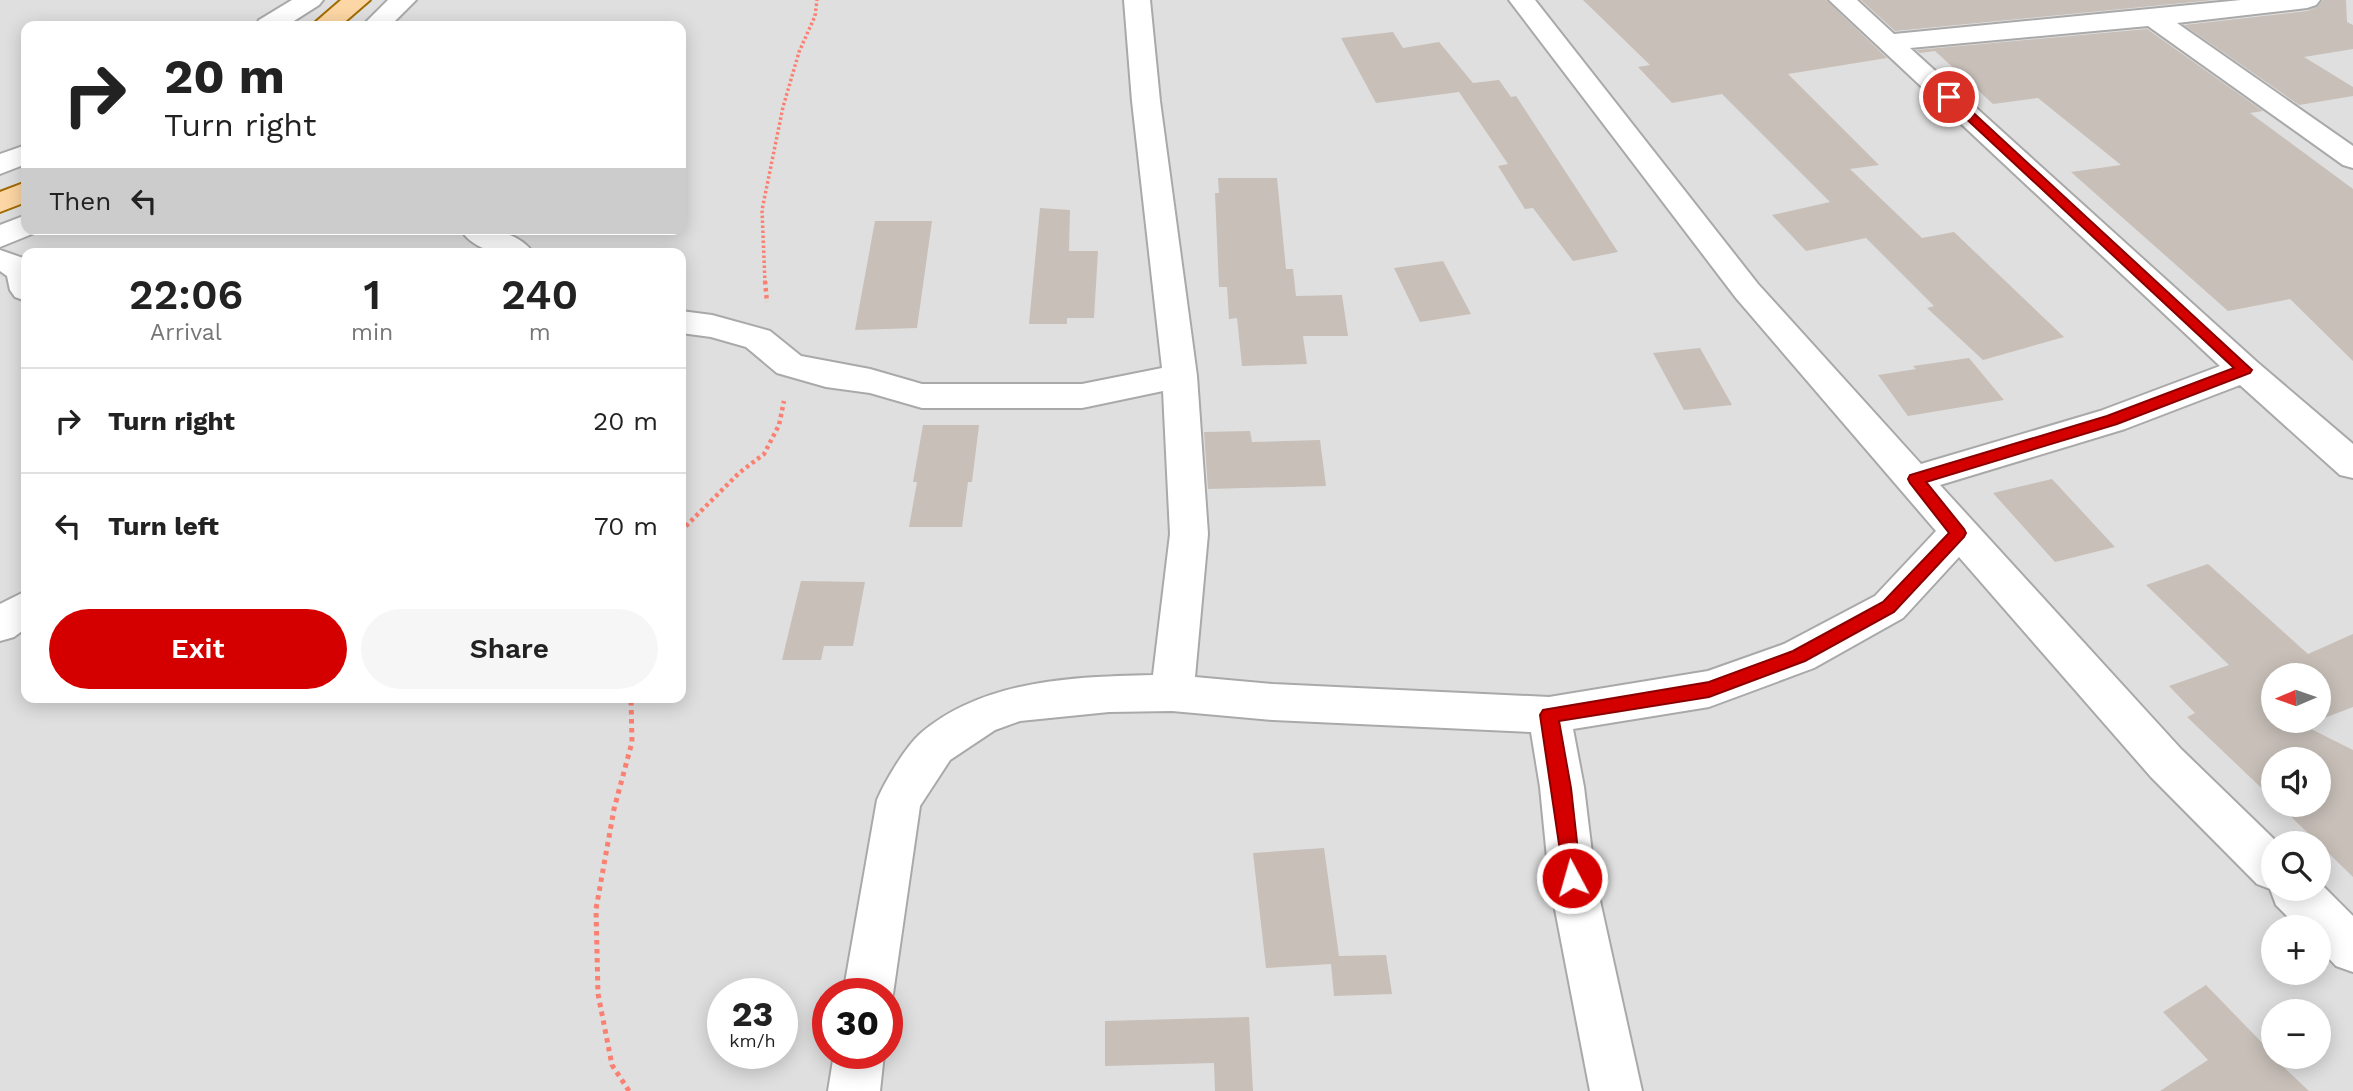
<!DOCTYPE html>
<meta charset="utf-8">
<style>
body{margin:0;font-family:"Work Sans",sans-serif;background:#f6f6f6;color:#222;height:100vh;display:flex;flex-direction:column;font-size:26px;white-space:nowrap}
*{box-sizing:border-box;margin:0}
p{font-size:23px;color:#767676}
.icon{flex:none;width:38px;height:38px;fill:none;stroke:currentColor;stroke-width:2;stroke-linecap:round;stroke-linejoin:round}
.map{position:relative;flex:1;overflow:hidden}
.sheet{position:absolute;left:21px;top:248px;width:665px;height:455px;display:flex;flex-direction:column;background:#fff;border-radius:14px;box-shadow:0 4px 18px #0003}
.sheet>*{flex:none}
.hud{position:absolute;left:21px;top:21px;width:665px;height:214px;border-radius:14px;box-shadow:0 4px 18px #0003;background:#fff;color:#222;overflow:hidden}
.needle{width:46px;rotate:268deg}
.buttons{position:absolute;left:2261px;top:663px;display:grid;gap:14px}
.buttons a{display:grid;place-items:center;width:70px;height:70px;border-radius:50%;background:#fff;box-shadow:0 4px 18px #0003;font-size:35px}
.speed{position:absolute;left:707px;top:978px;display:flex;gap:14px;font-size:35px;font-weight:700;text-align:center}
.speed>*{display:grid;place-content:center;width:91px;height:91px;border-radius:50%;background:#fff;box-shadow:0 4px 18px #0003;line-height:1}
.speed small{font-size:18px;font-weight:400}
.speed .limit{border:10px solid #d22;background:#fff;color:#111}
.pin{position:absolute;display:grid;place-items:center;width:60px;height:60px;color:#fff;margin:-30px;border:4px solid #fff;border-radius:50%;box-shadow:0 2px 7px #0007}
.me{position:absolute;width:77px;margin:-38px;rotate:354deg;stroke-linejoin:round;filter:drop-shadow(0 0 5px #0008)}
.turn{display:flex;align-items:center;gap:24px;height:147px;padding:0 28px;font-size:32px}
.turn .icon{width:91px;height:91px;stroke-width:2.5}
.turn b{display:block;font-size:49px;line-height:60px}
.then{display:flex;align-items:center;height:66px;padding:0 28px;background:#0003;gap:14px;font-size:26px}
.eta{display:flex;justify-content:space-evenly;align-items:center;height:119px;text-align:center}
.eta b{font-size:42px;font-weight:600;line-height:49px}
.cta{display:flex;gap:14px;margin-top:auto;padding:14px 28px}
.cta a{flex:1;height:80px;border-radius:42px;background:#d40000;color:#fff;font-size:28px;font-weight:600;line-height:80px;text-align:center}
.cta a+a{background:#f6f6f6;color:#222}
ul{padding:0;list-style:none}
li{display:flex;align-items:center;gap:21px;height:105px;padding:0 28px;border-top:2px solid #e0e0e0}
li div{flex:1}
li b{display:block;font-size:26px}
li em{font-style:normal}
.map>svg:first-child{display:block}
</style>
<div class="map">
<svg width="2353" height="1091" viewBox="0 0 2353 1091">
<rect width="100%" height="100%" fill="#f2efe9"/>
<path fill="#e0dfdf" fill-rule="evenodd" d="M0 0H2353V1091H0ZM26 26H681V229H26ZM26 254H681V698H26ZM2273 676H2319V721H2273ZM2273 760H2319V805H2273ZM2273 844H2319V889H2273ZM2273 928H2319V973H2273ZM723 994H782V1054H723ZM828 994H887V1054H828ZM2273 1012H2319V1057H2273Z"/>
<path fill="#c7bfb8" d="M1583 0H1826L1887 58 1788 74 1879 165 1850 169 1922 238 1954 232 2064 337 1983 360 1927 308 1934 306 1866 238 1806 251 1772 215 1830 202 1722 94 1672 103 1638 67 1650 65Z
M1861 0H2214L1895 31Z
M2323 0H2346L2347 22 2353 25V49L2304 57 2353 87V96L2299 105 2184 25 2307 11 2317 7Z
M2147 29 2263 111 2250 113 2353 189V361L2290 299 2228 311 2071 172 2121 165 2038 98 1993 104 1935 51 1920 53 1916 50Z
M1393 32 1403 48 1439 42 1473 83 1499 80 1511 97 1516 96 1618 252 1573 261 1533 208 1525 209 1498 166 1508 164 1459 92 1376 103 1341 38Z
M1218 178H1277L1286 269H1293L1296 296 1342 295 1348 336H1303L1307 364 1242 366 1237 318 1229 319 1227 287H1219L1215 193H1219Z
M1040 208 1070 210 1069 251H1098L1094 318H1067V324H1029Z
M875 221H932L917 328 855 330Z
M1443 261 1471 314 1420 322 1394 268Z
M1700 348 1732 405 1684 410 1653 353Z
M1969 358 2004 400 1908 416 1878 375 1916 369 1913 366Z
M923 425H979L972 482H968L962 527H909L917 482H913Z
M1250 431 1252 442 1320 440 1326 486 1208 489 1204 432Z
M2052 479 2115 547 2055 562 1993 493Z
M2208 564 2308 654 2353 634V707L2319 720V676H2273V721H2315L2303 725 2353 750V877L2279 805H2319V760H2273V799L2187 717 2195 713 2169 686 2229 665 2146 585Z
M801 581 865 582 853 646H824L821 660H782Z
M1324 848 1339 956 1386 955 1392 994 1334 996 1331 964 1266 968 1253 853Z
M2206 985 2273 1054V1057L2309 1091H2160L2208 1060 2163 1012Z
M1249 1017 1253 1091H1215L1214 1063 1105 1066V1021Z"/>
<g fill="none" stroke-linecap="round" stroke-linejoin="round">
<defs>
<path id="minor" d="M292 0H323L319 5 286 26H255L259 20Z
M388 0H416L390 26H362Z
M1124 0H1150L1160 101 1197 376 1208 534 1195 677 1273 684 1549 697 1708 671 1784 644 1875 596 1936 531 1736 298 1509 0H1535L1758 284 1921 464 2100 411 2220 366 1829 0H1857L1894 34 2241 0H2320L2316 5 2307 8 2177 23 2353 146V168L2343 165 2148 26 1910 48 2257 362 2353 444V478L2340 475 2240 385 2125 429 1940 485 2181 749 2279 844H2273V889H2319V882L2353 916V972L2336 966 2319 948V928H2299L2276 905 2270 889 2257 884 2151 777 1959 557 1903 618 1814 668 1709 707 1573 729 1584 787 1595 878 1642 1091H1590L1549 878 1540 787 1531 732 1273 720 1172 711 1109 712 1020 721 995 730 950 760 920 806 893 994 887 1007V994H843L877 800C885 781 906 746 921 733 985 679 1074 677 1153 675L1170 534 1163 391 1082 408H922L870 393 826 387 777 373 746 347 711 337 681 333V311L712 315 770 331 801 356 870 369 922 384H1082L1162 368 1132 101Z
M26 145V164L0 174V154Z
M26 215V229H39L37 232 0 247V225Z
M460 229C486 229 517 229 534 254 507 254 477 255 460 229Z
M0 250 26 259V301L15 297 10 290 7 276 0 271Z
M26 591V628L14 637 0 641V604Z
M834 1054H884L880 1091H828Z"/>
<path id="primary" d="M341 0H370L340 26H311Z
M26 182V202L0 212V192Z"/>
</defs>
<use href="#minor" stroke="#a9a9a9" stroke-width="4"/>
<use href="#primary" stroke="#a06b00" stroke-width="4"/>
<path stroke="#fa8072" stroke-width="3.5" stroke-dasharray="2.5 2.5" stroke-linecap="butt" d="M765 283 762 210 783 107 799 52 815 16 817 0"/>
<path stroke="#fa8072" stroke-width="4.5" stroke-dasharray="3.5 3.5" stroke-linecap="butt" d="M765 281 767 302
M681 531 739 473 764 454 779 425 784 401"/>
<path stroke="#fa8072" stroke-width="5" stroke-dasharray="4.5 4.5" stroke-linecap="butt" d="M629 1091 612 1065 598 994 596 909 614 809 632 742 631 698"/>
<use href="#minor" fill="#fff" fill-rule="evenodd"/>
<use href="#primary" fill="#fcd6a4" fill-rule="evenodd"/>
</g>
<path fill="#d40000" stroke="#8a0000" stroke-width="2" d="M1945 94H1953L2252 370 2250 373 2117 424 1926 482 1964 529 1966 533 1964 537 1894 612 1805 661 1709 697 1559 721 1571 788 1581 878 1578 885 1572 887 1565 885 1540 715 1543 710 1709 682 1793 651 1883 602 1949 533 1910 483 1908 479 1910 475 2107 416 2234 368 1945 99Z"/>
</svg>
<div class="buttons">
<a><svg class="needle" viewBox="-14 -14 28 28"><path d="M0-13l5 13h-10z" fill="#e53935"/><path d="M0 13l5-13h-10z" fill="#767676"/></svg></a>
<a><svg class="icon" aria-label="sound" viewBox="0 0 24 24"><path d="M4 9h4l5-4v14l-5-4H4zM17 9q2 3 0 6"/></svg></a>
<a><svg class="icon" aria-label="search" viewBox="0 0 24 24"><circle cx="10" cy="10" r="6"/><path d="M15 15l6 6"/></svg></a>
<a>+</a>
<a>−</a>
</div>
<div class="speed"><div>23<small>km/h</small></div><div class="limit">30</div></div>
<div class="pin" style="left:1949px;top:97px;background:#d93025"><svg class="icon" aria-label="arrive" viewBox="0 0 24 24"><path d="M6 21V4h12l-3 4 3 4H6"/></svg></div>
<svg class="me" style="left:1572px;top:878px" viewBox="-20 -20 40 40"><circle r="17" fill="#d40000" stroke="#fff" stroke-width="3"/><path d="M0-11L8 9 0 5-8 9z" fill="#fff"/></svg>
<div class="hud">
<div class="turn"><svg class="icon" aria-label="right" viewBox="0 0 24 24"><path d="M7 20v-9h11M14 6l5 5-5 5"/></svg><div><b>20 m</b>Turn right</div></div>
<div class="then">Then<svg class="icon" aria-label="left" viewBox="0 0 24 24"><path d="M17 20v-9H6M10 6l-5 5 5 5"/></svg></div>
</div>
<section class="sheet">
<div class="eta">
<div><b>22:06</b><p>Arrival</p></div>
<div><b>1</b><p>min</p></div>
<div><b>240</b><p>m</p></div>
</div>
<ul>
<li><svg class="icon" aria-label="right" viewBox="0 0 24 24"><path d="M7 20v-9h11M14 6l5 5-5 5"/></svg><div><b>Turn right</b></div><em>20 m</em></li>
<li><svg class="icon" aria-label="left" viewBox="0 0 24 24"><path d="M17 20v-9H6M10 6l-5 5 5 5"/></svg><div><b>Turn left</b></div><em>70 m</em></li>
</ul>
<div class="cta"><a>Exit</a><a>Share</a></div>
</section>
</div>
